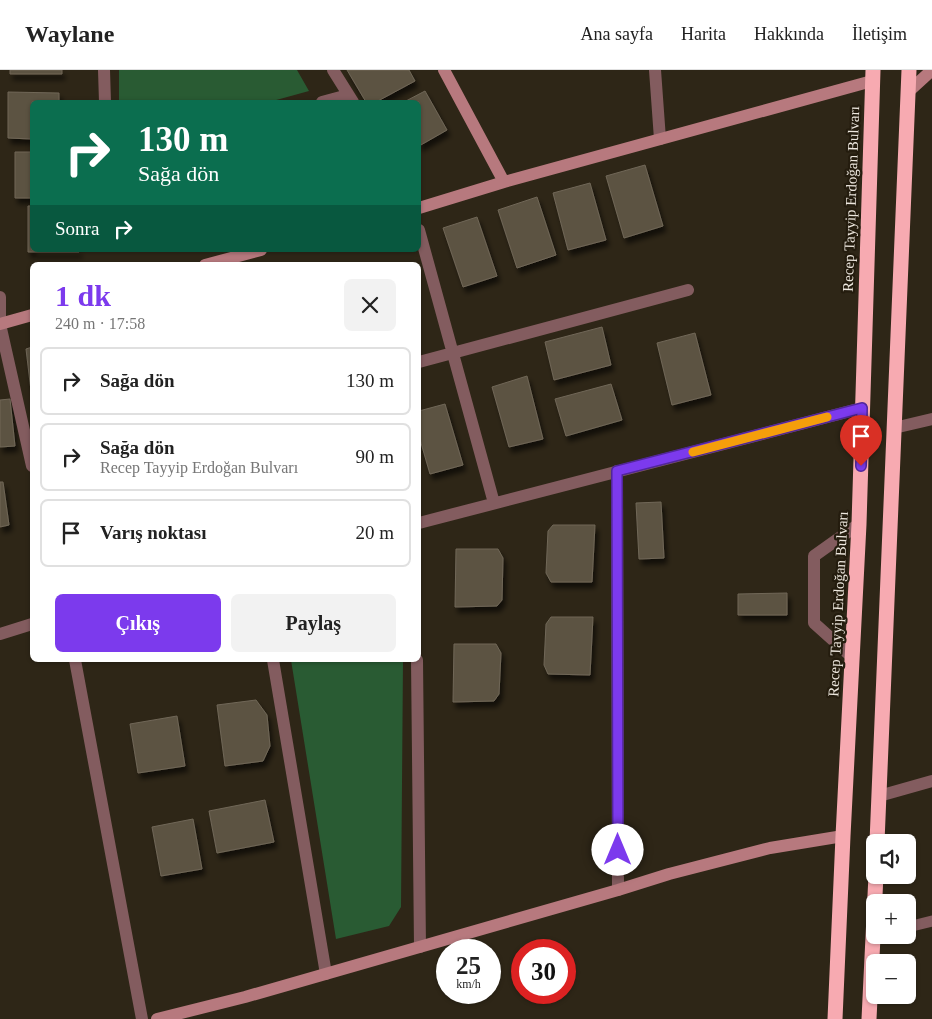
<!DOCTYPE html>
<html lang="tr">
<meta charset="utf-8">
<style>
body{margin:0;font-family:"Times New Roman",serif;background:#f2f2f2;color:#222;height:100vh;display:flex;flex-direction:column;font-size:19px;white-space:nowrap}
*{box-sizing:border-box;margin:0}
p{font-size:16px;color:#767676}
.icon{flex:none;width:28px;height:28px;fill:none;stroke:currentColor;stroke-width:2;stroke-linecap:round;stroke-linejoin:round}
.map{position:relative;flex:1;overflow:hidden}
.drawer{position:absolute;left:30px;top:192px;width:391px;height:400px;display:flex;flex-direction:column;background:#fff;border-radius:8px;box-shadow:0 1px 4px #0004}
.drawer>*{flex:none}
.guide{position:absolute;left:30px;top:30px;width:391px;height:152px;border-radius:8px;box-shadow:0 1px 4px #0004;background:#0b6e4f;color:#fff;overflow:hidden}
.fabs{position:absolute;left:866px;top:764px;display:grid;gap:10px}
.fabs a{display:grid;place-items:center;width:50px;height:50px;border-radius:8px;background:#fff;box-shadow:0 1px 4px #0004;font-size:25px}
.speed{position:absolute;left:436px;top:869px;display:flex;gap:10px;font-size:25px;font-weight:700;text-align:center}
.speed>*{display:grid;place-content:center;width:65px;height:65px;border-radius:50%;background:#fff;box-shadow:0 1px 4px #0004;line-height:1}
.speed small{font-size:12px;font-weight:400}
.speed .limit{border:8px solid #d22;background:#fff;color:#111}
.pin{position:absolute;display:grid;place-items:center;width:42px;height:42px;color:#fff;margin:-51px -21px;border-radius:50% 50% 50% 0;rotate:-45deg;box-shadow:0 0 5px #0007}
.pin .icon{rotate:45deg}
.me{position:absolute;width:55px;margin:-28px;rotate:0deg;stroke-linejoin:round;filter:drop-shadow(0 0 4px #0008)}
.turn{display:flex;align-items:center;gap:18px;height:105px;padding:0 25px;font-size:22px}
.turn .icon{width:65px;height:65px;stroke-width:2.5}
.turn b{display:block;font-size:35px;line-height:42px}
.then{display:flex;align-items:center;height:48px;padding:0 25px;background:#0003;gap:10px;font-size:19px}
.round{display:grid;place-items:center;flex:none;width:52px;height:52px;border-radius:8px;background:#f2f2f2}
.overview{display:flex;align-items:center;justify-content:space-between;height:85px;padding:0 25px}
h1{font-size:30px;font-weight:600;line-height:38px;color:#7c3aed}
.button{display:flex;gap:10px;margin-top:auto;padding:10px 25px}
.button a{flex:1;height:58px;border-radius:8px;background:#7c3aed;color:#fff;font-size:20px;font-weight:600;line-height:58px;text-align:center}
.button a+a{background:#f2f2f2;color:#222}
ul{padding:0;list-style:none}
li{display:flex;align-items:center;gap:15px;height:68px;margin:0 10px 8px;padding:0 15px;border:2px solid #e0e0e0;border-radius:8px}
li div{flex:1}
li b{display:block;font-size:19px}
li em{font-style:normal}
header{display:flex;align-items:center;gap:30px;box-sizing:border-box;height:70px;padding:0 25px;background:#fff;border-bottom:1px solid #e0e0e0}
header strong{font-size:24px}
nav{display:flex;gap:28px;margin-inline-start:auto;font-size:18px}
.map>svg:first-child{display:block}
</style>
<header>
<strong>Waylane</strong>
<nav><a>Ana sayfa</a><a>Harita</a><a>Hakkında</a><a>İletişim</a></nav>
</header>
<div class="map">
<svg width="932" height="949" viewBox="0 0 932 949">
<defs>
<filter id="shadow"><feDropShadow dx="3" dy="5.5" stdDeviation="2.5" flood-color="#0009"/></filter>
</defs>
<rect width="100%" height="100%" fill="#2e2617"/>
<path fill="#295b33" d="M119 0H297L309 21 269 32H119Z
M291 590H403L401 837 389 856 336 869Z"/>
<path fill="#5c5343" stroke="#706757" filter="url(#shadow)" d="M10 0H62V4H10Z
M347 0H409L415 11 376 32H366Z
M425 21 447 60 419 76V32H404Z
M8 22 59 23V32H32V69L8 68Z
M15 82H32V128H15Z
M645 95 663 156 624 168 606 106Z
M590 113 606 170 568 180 553 123Z
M537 127 556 185 517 198 498 140Z
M28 136H32V180H79V182H28Z
M477 147 497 206 463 217 443 158Z
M602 257 611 295 554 310 545 272Z
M695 263 711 325 672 335 657 273Z
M32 277V329L26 279Z
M527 306 543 369 509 377 492 317Z
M611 314 622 350 566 366 555 329Z
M10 329 15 376 0 377V330Z
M445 334 463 395 430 404 419 366V341Z
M0 412H3L9 455 0 457Z
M661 432 664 488 639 489 636 433Z
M553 455H595L592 512H551L546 503 548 461Z
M456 479H498L503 488 502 530 497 536 455 537Z
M787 523V545H738V524Z
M551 547H593L590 605 548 604 544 595 546 554Z
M454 574H496L501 583 499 624 494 631 453 632Z
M256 630 267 645 270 676 263 691 225 696 217 635Z
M177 646 185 696 138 703 130 654Z
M265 730 274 772 217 783 209 741Z
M193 749 202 799 161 806 152 757Z"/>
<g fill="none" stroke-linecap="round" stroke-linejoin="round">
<path stroke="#835c5f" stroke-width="11" d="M908 857 932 851"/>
<path stroke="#835c5f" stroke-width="12" d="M104 0 105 32
M333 0 353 32
M655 0 660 69
M322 32 348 25
M419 160 494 433
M0 227V254L32 396
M419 292 688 220
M894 358 932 349
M617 401 618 820
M419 453 862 338
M0 564 32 554
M853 588 814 553V486L859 454
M75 590 142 949
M273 590 326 904
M417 590 420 877
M879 726 932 711"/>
<path stroke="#b7797e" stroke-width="12" d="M444 0 504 112
M908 22 932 0
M419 138 504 112 872 11
M205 195 261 180
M0 254 32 245
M157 949 245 927 618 820 669 804 770 778 843 766"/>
<path stroke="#f7aab1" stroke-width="15" d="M877 772 909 0
M835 949 843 766 859 454 873 0
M869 949 876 805"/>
</g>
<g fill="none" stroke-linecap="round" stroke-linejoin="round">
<defs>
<path id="route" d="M618 780 617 401 862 338 861 396"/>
</defs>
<use href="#route" stroke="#51269a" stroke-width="12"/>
<use href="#route" stroke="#7c3aed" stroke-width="9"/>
<path stroke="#f59e0b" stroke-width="9" d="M693 382 827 347"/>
</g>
<g text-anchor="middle" stroke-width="4.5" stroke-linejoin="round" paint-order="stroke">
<g font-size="15" fill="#ede7de" stroke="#241c0e">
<text transform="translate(851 129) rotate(-88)" y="5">Recep Tayyip Erdoğan Bulvarı</text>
<text transform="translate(838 534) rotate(-87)" y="5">Recep Tayyip Erdoğan Bulvarı</text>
</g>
</g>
</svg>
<div class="fabs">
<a><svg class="icon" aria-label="sound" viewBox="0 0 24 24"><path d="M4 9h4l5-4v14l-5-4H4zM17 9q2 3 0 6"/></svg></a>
<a>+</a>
<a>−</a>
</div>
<div class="speed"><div>25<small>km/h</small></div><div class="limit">30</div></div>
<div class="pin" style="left:861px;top:396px;background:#d93025"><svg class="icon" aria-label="arrive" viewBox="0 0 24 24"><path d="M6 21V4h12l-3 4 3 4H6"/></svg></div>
<svg class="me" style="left:618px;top:780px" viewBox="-20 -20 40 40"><circle r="19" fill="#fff"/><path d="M0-13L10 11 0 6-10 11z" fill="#7c3aed"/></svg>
<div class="guide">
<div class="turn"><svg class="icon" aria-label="right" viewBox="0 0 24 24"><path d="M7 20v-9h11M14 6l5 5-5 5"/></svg><div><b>130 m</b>Sağa dön</div></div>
<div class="then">Sonra<svg class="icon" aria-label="right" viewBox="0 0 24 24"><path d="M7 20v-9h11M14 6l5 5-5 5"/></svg></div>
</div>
<section class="drawer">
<div class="overview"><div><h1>1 dk</h1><p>240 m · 17:58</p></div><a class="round"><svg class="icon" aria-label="close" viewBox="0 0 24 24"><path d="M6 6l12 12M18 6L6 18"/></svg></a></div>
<ul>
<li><svg class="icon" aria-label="right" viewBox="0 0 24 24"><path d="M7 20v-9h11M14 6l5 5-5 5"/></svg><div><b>Sağa dön</b></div><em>130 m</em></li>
<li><svg class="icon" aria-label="right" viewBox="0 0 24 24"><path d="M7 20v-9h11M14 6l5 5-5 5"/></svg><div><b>Sağa dön</b><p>Recep Tayyip Erdoğan Bulvarı</p></div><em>90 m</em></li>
<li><svg class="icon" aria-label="arrive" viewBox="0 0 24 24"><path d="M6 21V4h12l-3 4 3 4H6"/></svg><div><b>Varış noktası</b></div><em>20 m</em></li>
</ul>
<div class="button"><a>Çıkış</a><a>Paylaş</a></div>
</section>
</div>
